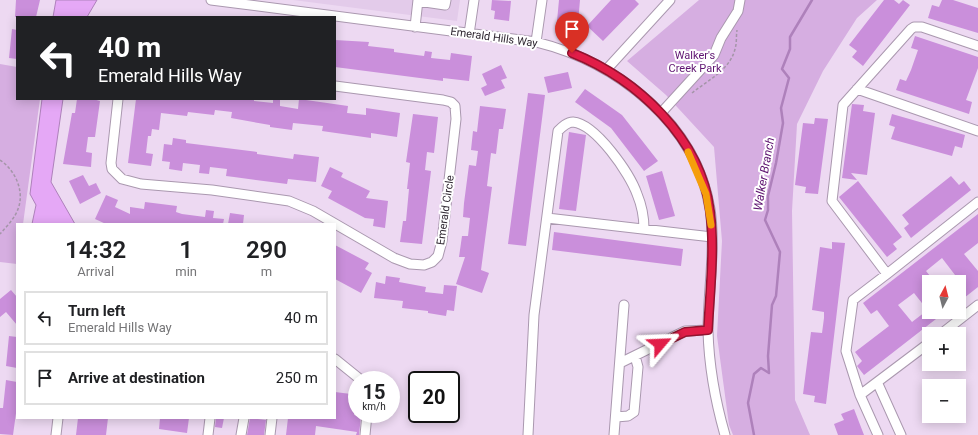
<!DOCTYPE html>
<meta charset="utf-8">
<style>
body{margin:0;font-family:Roboto,sans-serif;background:#f6f6f6;color:#202124;height:100vh;display:flex;flex-direction:column;font-size:15px;white-space:nowrap}
*{box-sizing:border-box;margin:0}
p{font-size:13px;color:#757577}
.icon{flex:none;width:22px;height:22px;fill:none;stroke:currentColor;stroke-width:2;stroke-linecap:round;stroke-linejoin:round}
.map{position:relative;flex:1;overflow:hidden}
.side{position:absolute;left:16px;top:223px;width:320px;height:196px;display:flex;flex-direction:column;background:#fff;border-radius:0px;box-shadow:0 2px 10px #0003}
.side>*{flex:none}
.top-card{position:absolute;left:16px;top:16px;width:320px;height:84px;border-radius:0px;box-shadow:0 2px 10px #0003;background:#202124;color:#fff;overflow:hidden}
.needle{width:26px;rotate:7deg}
.tools{position:absolute;left:922px;top:275px;display:grid;gap:8px}
.tools a{display:grid;place-items:center;width:44px;height:44px;border-radius:0px;background:#fff;box-shadow:0 2px 10px #0003;font-size:20px}
.speed{position:absolute;left:348px;top:371px;display:flex;gap:8px;font-size:20px;font-weight:700;text-align:center}
.speed>*{display:grid;place-content:center;width:52px;height:52px;border-radius:50%;background:#fff;box-shadow:0 2px 10px #0003;line-height:1}
.speed small{font-size:10px;font-weight:400}
.speed .limit{border:2px solid #111;border-radius:6px;background:#fff;color:#111}
.pin{position:absolute;display:grid;place-items:center;width:34px;height:34px;color:#fff;margin:-41px -17px;border-radius:50% 50% 50% 0;rotate:-45deg;box-shadow:0 0 4px #0007}
.pin .icon{rotate:45deg}
.me{position:absolute;width:44px;margin:-22px;rotate:64deg;stroke-linejoin:round;filter:drop-shadow(0 0 3px #0008)}
.turn{display:flex;align-items:center;gap:14px;height:84px;padding:0 16px;font-size:18px}
.turn .icon{width:52px;height:52px;stroke-width:2.5}
.turn b{display:block;font-size:28px;line-height:34px}
.eta{display:flex;justify-content:space-evenly;align-items:center;height:68px;text-align:center}
.eta b{font-size:24px;font-weight:600;line-height:28px}
ul{padding:0;list-style:none}
li{display:flex;align-items:center;gap:12px;height:54px;margin:0 8px 6px;padding:0 8px;border:2px solid #e0e0e0;border-radius:0px}
li div{flex:1}
li b{display:block;font-size:15px}
li em{font-style:normal}
.map>svg:first-child{display:block}
</style>
<div class="map">
<svg width="978" height="435" viewBox="0 0 978 435">
<rect width="100%" height="100%" fill="#edd9f2"/>
<path fill="#e3cbea" d="M293 0H460L457 21Z"/>
<path fill="#d6aee1" d="M699 0H877L857 18 823 71 797 124 792 211 795 400 810 435H733L729 425 717 336 722 241 714 147 666 95 627 61Z
M0 64 17 67V99H40L23 224H17V264L0 262Z"/>
<path fill="#e5a8f6" stroke="#ae81bb" d="M56 0H97L87 17H53Z
M42 99H63L51 182 75 224H32L36 205 30 194Z"/>
<g fill="none" stroke-linecap="round" stroke-linejoin="round">
<path stroke="#ae81bb" stroke-width="2.5" d="M754 435 748 403 754 374 761 368 769 373 768 356 772 305 776 296 780 252 765 220 768 210V196L776 163 783 123 781 108 789 78 782 69 790 49V37L812 0"/>
</g>
<path fill="#ca8fdb" d="M16 0H40L36 17H15Z
M492 0 511 1 509 21 494 19 495 11 491 10Z
M559 0H580L578 23 557 21Z
M611 0H635L639 4 603 41 587 26Z
M884 0H894L899 4 903 0 910 5 863 66 852 57 857 51 849 45Z
M942 0H953L978 8V33L928 18 932 5 939 7Z
M12 29 17 30V59L9 58Z
M915 36 978 57V68L966 100 972 102 969 114 896 90 900 79 906 81 911 70 918 50 911 48Z
M335 40 369 42 368 46 394 49V52L424 56 425 51 432 52 431 58 450 60 451 53 472 56 469 81 443 78V81L335 67Z
M501 65 507 78 501 80 505 88 485 96 481 88 487 85 482 74Z
M568 72 572 88 548 93 544 77Z
M585 89 622 115 658 161 644 171 611 128 575 102Z
M528 93 545 95 526 246 508 244Z
M77 99H93L100 101 95 137H88L86 152 92 153 91 167 63 164 72 113H75Z
M136 99H254V101L273 103V99H280V106L298 109 299 99 348 106 347 113 366 115V108L400 113 397 137 371 133V138L322 131 323 126 293 123 292 130 270 127V125L231 118 232 112 215 110 214 115 188 112 187 116 161 113 159 130 152 129 151 136H148L146 153 153 154 151 166 128 163Z
M852 104 864 105 863 111 875 113 867 175 851 173 857 180 842 178Z
M480 106 506 109 503 129H499L496 154 491 153 487 186 492 187 481 270 489 273 482 293 456 284 465 257H459L462 236H468L470 218 463 217 464 203 469 165 476 166 478 151 471 150 473 131 477 132Z
M413 114 438 117 434 153 427 152 425 170 431 171 422 244 400 242 403 221H406L409 189H407L410 163 406 162Z
M892 114 965 135 962 148 955 146 952 156 891 139 895 127 889 125Z
M815 118 828 119 818 194 805 193 806 187 795 185 803 123 814 124Z
M569 132 586 135 576 211 559 209Z
M173 138 186 140V143L257 152V154L293 159 294 154 319 157 316 182 288 179 287 184 234 177 226 176 227 169 210 167 209 174 199 173 200 165 183 163 182 171 169 169 170 162 162 161 164 144 172 145Z
M330 167 343 173 341 177 370 191 366 198 388 201 385 228 373 226 374 219 365 218 328 198 332 191 321 186Z
M662 171 675 216 659 220 646 176Z
M83 175 89 186 96 183 101 193 80 204 69 181Z
M951 176 959 185 964 181 971 190 911 238 904 228 909 224 902 215Z
M858 181 902 237 893 244 897 249 887 257 839 197Z
M106 195 118 200 115 207 130 214V207L144 209 145 202 177 206 176 212 182 214 205 217 206 210 214 211 213 218 224 219 223 224H106L95 219Z
M230 213 244 215 243 224H228Z
M978 214V243L964 254 978 271V287L964 298 959 292V282H946L955 275 942 258 926 271 935 282H929V312L914 293 898 305 912 322 925 312H945L864 375 857 366 862 361 855 352 889 326 877 310 871 314 863 303Z
M554 232 683 249 681 266 552 250Z
M832 242 845 243 826 404 814 402 815 396 803 394 811 332 822 333 824 318V312L812 310 820 247 832 249Z
M335 245 369 263 365 269 372 273 361 293 335 279Z
M386 276 400 278 399 282 426 287 425 292 443 294 444 285 457 286 454 311 447 310 446 316 428 313V311L402 308 403 301 374 298 376 282 385 284Z
M11 290 17 297V325L6 312 0 317V299Z
M9 336 17 337V368L6 366Z
M6 380 17 382V406L13 435 0 434V408H3Z
M335 392 351 394V400L356 401 354 415 361 416 359 435H356L357 432 316 426 315 435H286L288 418H335Z
M854 409 864 435H838L834 424 844 420 841 414Z
M78 418H108L106 435H76Z
M160 418H189L187 433 159 429Z
M216 418H224L222 428 215 427Z
M250 418 266 420 264 435H247Z"/>
<g fill="none" stroke-linecap="round" stroke-linejoin="round">
<defs>
<path id="minor" d="M211 0 536 42C617 62 696 123 710 209 716 249 708 290 708 331 709 367 715 400 725 435
M418 1 445 5 446 0
M415 27 418 0
M469 34 474 0
M536 42 542 0
M978 46 922 27H914L911 29 843 105 832 201 887 274 978 202
M606 70 670 0
M857 89 978 131
M118 99 111 163 112 169 122 179 141 184 212 190 289 201 313 211 394 258 410 264 424 265 432 262 438 256 442 241 456 119 455 106 451 102 443 100 335 86
M661 113 714 55 721 38 738 11 740 0
M547 218 712 237
M941 334 978 305
M335 359 361 380
M620 363 685 331 708 330
M878 384 901 435
M860 395 929 343
M616 417 628 416 634 412 638 367 635 356
M56 435 58 418
M208 435 210 418
M241 435 244 418
M270 435 272 418
M365 435 367 414
M528 435 534 315 558 131C562 127 567 122 573 122 596 124 630 174 637 194 642 206 644 216 644 229
M614 435 624 305
M878 435 860 395 846 351 853 300 887 274"/>
</defs>
<use href="#minor" stroke="#aa98af" stroke-width="11"/>
<path stroke="#a495a8" stroke-width="1.5" stroke-dasharray="3 2" stroke-linecap="butt" d="M692 93C708 80 730 70 735 49 737 43 736 36 737 30
M0 160C15 170 25 191 18 209 15 218 7 226 0 234"/>
<use href="#minor" stroke="#fff" stroke-width="9"/>
</g>
<g fill="none" stroke-linecap="round" stroke-linejoin="round">
<defs>
<path id="route" d="M572 53C637 79 701 138 710 211 715 250 710 290 708 330L685 332 660 344"/>
</defs>
<use href="#route" stroke="#92132f" stroke-width="10"/>
<use href="#route" stroke="#e11d48" stroke-width="7"/>
<path stroke="#f59e0b" stroke-width="7" d="M688 152 706 194 711 225"/>
</g>
<g text-anchor="middle" stroke-width="4" stroke-linejoin="round" paint-order="stroke">
<g font-size="11" fill="#2f2731" stroke="#fff">
<text transform="translate(494 37) rotate(8)" y="4">Emerald Hills Way</text>
<text transform="translate(445 210) rotate(-82)" y="4">Emerald Circle</text>
</g>
<g font-size="11" fill="#5f1471" stroke="#fff">
<text x="695" y="59">Walker's<tspan x="695" dy="13">Creek Park</tspan></text>
</g>
<g font-size="12" font-style="italic" fill="#5e1470" stroke="#fff">
<text transform="translate(764 174) rotate(-80)" y="4">Walker Branch</text>
</g>
</g>
</svg>
<div class="tools">
<a><svg class="needle" viewBox="-14 -14 28 28"><path d="M0-13l5 13h-10z" fill="#e53935"/><path d="M0 13l5-13h-10z" fill="#757577"/></svg></a>
<a>+</a>
<a>−</a>
</div>
<div class="speed"><div>15<small>km/h</small></div><div class="limit">20</div></div>
<div class="pin" style="left:572px;top:53px;background:#d93025"><svg class="icon" aria-label="arrive" viewBox="0 0 24 24"><path d="M6 21V4h12l-3 4 3 4H6"/></svg></div>
<svg class="me" style="left:660px;top:344px" viewBox="-20 -20 40 40"><path d="M0-17L14 15 0 8-14 15z" fill="#e11d48" stroke="#fff" stroke-width="4"/></svg>
<div class="top-card">
<div class="turn"><svg class="icon" aria-label="left" viewBox="0 0 24 24"><path d="M17 20v-9H6M10 6l-5 5 5 5"/></svg><div><b>40 m</b>Emerald Hills Way</div></div>
</div>
<section class="side">
<div class="eta">
<div><b>14:32</b><p>Arrival</p></div>
<div><b>1</b><p>min</p></div>
<div><b>290</b><p>m</p></div>
</div>
<ul>
<li><svg class="icon" aria-label="left" viewBox="0 0 24 24"><path d="M17 20v-9H6M10 6l-5 5 5 5"/></svg><div><b>Turn left</b><p>Emerald Hills Way</p></div><em>40 m</em></li>
<li><svg class="icon" aria-label="arrive" viewBox="0 0 24 24"><path d="M6 21V4h12l-3 4 3 4H6"/></svg><div><b>Arrive at destination</b></div><em>250 m</em></li>
</ul>
</section>
</div>
